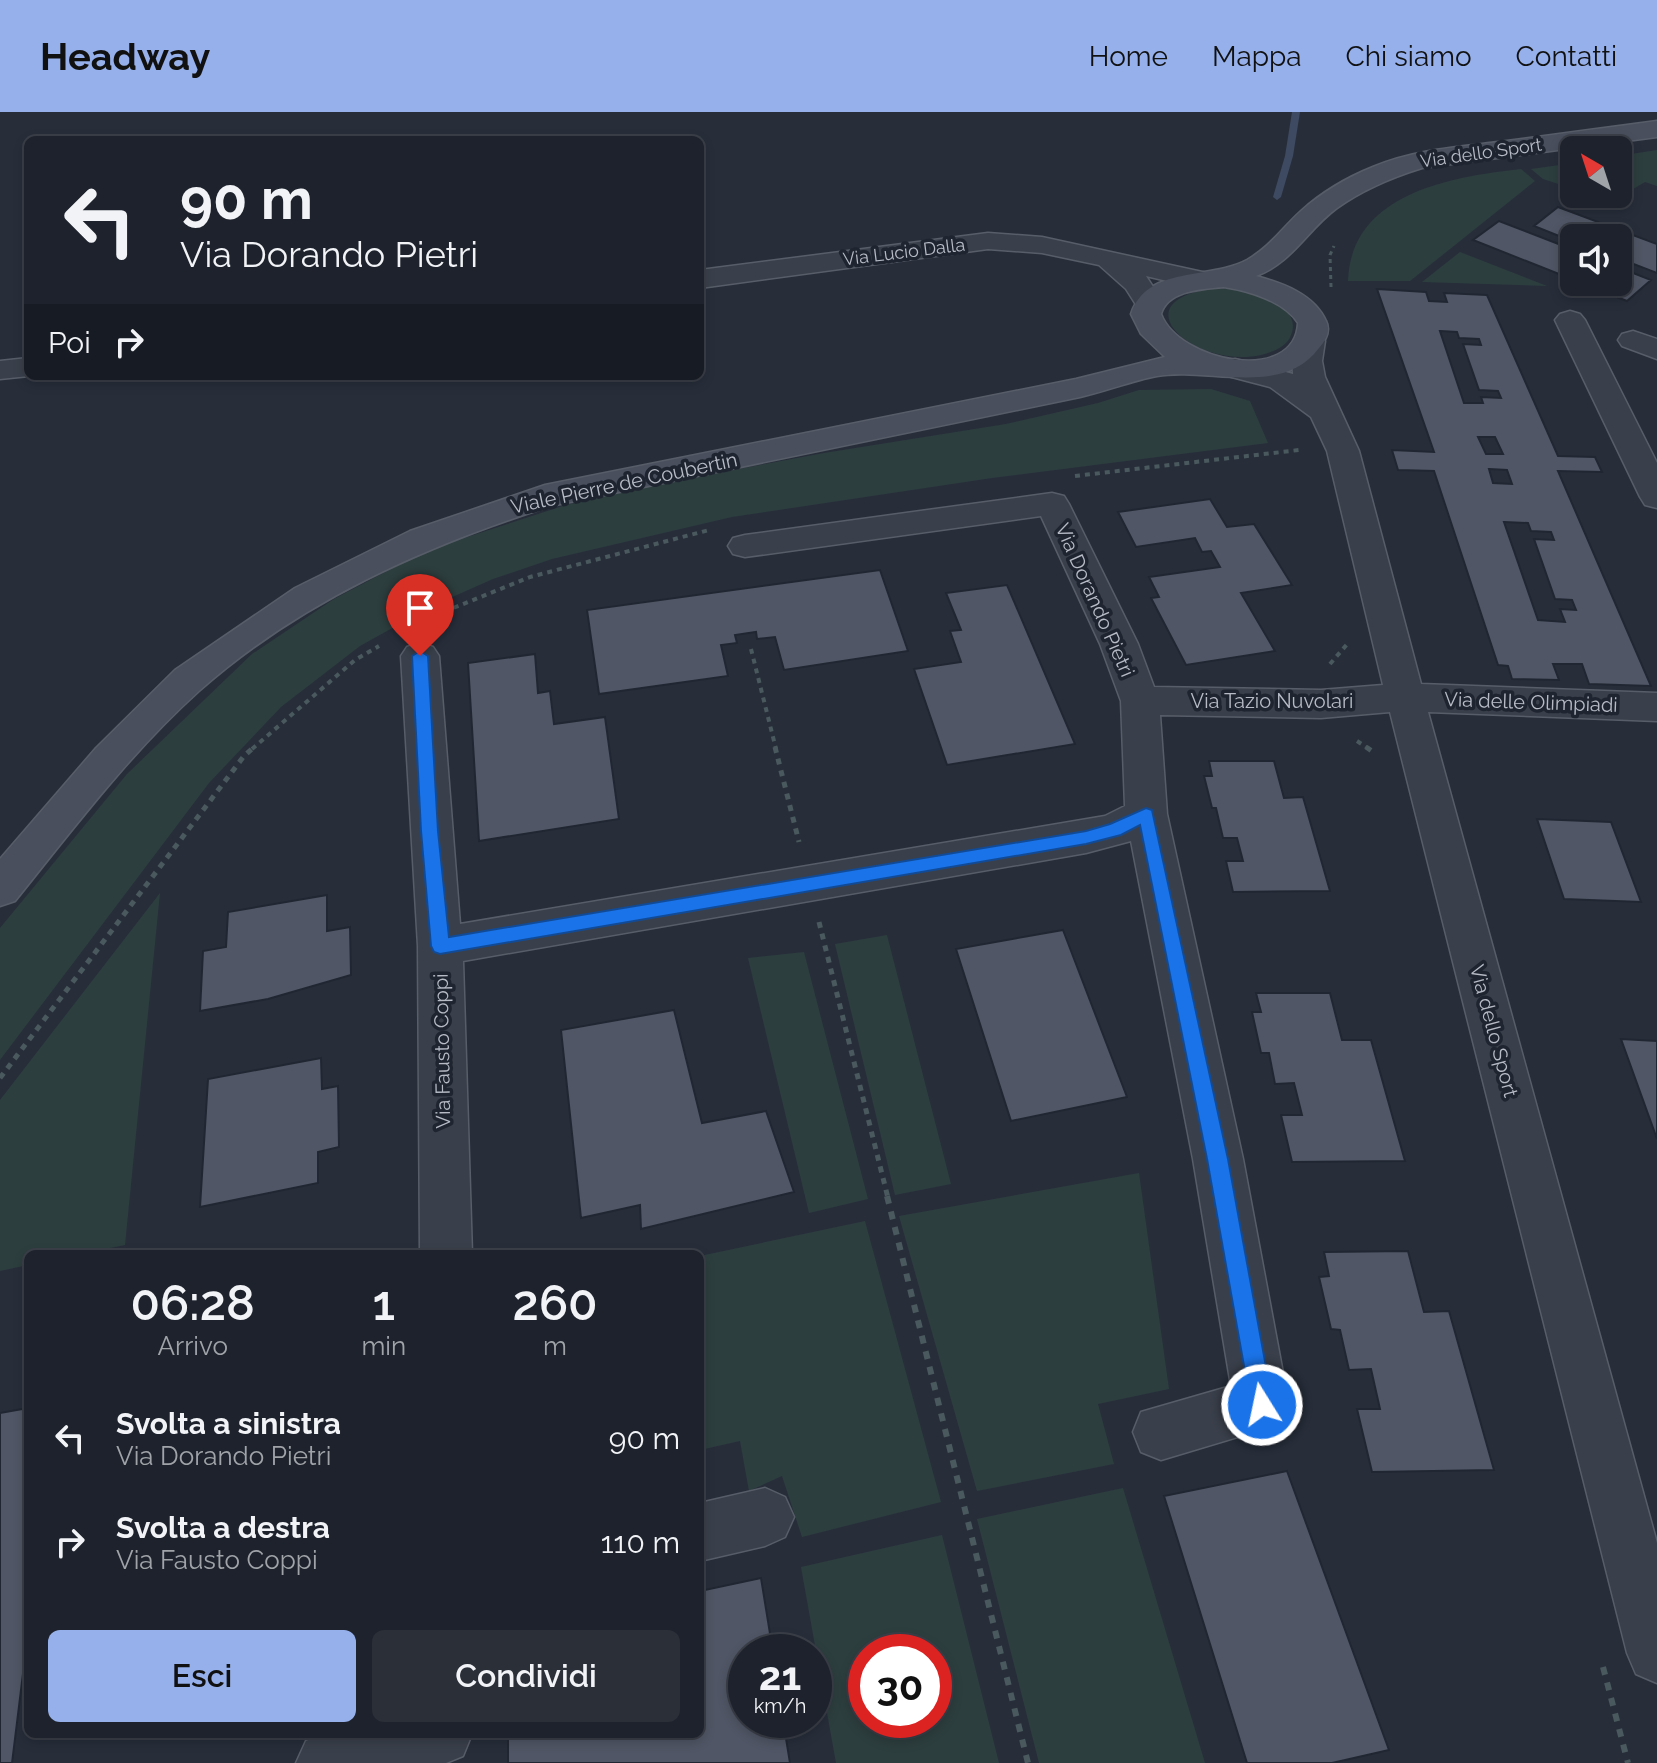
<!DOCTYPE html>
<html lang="it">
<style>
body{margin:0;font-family:Raleway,sans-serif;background:#2a2f38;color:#f1f3f6;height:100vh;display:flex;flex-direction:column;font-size:30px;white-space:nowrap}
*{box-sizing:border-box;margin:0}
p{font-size:26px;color:#a0a4a9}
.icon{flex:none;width:44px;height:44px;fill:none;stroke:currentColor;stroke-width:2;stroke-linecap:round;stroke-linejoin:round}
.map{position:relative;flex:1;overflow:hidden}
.panel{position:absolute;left:24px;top:1138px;width:680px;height:488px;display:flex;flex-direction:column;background:#1d222c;border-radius:12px;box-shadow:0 4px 12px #0003,0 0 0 2px #3b3f48}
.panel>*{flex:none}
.banner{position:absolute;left:24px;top:24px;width:680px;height:244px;border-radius:12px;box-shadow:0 4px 12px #0003,0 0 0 2px #3b3f48;background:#1d222c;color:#f1f3f6;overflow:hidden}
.needle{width:52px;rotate:321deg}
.controls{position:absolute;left:1560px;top:24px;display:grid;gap:16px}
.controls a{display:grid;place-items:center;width:72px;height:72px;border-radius:12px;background:#1d222c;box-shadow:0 4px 12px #0003,0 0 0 2px #3b3f48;font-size:40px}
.speed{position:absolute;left:728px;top:1522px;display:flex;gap:16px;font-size:40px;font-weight:700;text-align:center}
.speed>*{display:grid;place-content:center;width:104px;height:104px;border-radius:50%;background:#1d222c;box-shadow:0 4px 12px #0003,0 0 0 2px #3b3f48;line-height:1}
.speed small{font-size:20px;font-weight:400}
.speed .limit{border:12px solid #d22;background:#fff;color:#111}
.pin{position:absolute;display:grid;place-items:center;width:68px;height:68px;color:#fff;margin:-82px -34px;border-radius:50% 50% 50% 0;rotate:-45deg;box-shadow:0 0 8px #0007}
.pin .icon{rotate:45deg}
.me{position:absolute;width:88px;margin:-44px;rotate:350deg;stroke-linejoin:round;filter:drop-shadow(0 0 6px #0008)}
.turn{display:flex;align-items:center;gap:28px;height:168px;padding:0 24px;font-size:36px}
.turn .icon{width:104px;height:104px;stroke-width:2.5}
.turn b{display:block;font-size:56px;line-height:68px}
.then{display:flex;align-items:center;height:76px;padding:0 24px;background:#0003;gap:16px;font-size:30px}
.eta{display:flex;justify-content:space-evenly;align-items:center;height:136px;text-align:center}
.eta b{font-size:48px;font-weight:600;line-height:56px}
.primary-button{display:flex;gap:16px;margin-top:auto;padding:16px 24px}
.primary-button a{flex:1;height:92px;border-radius:12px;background:#96b0eb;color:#111;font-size:32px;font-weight:600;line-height:92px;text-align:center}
.primary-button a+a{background:#2a2f38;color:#f1f3f6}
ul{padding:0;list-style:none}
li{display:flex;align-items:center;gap:24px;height:104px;padding:0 24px}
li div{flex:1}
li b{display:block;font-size:30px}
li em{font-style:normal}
header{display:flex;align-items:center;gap:48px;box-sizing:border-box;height:112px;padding:0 40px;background:#96b0eb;color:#111}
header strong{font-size:38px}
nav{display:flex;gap:44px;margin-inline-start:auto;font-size:28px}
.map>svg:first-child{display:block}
</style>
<header>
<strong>Headway</strong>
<nav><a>Home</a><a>Mappa</a><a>Chi siamo</a><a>Contatti</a></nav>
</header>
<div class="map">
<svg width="1657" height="1651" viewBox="0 0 1657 1651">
<rect width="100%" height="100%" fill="#272e3a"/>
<path fill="#2d3e3f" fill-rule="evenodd" d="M1657 38V74L1645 70 1611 90 1588 82H1618V44Z
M1574 51V77L1543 67 1531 57Z
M1521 57 1535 69 1410 169H1348C1351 81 1451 65 1521 57Z
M1460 140 1547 174 1422 170Z
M1218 176C1239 177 1305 189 1291 223 1287 235 1272 240 1261 243 1194 258 1115 187 1218 176Z
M1211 277 1250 289 1268 331 992 366 732 405 552 447 493 467 432 494 360 534 281 595 209 671 0 948V816L127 662 252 542 334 487 427 438 566 393 653 373 824 341 1006 312 1098 291 1139 278Z
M160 781 125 1133 81 1142H28V1153L0 1159V988Z
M887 823 951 1072 895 1083 835 832Z
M804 840 868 1087 809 1101 748 846Z
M1139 1061 1169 1277 1098 1292 1114 1352 977 1379 899 1104Z
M865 1109 941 1390 802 1425 782 1364 749 1379 740 1329 700 1338V1144Z
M1123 1376 1205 1651H1039L977 1407Z
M942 1423 999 1651H836L801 1455ZM934 1540V1608H866V1540Z"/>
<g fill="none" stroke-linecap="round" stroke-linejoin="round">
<path fill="#3e4a61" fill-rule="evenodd" d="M1292 0H1300L1293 44 1281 85 1277 88 1273 85 1285 44Z"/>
</g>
<path fill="#505665" stroke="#212732" stroke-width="2" fill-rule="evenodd" d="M1558 95 1657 132V161L1618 146V126H1574V130L1534 114Z
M1499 109 1574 138V168L1473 128Z
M1618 155 1651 168 1627 189 1579 170H1618Z
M1377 177 1426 180 1429 189 1447 190 1444 181 1487 183 1558 344 1595 345 1602 360 1558 359 1651 574 1589 572 1582 552H1553L1559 568 1512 567 1508 554 1498 553 1434 359 1398 358 1392 338 1434 340ZM1440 219 1457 220 1459 226 1479 227 1481 233 1463 232 1479 278 1498 279 1501 286 1481 285 1483 291H1464ZM1478 325H1495L1503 342H1486ZM1489 357 1507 358 1512 372 1493 371ZM1504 410 1528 411 1531 419 1551 420 1554 428 1534 427 1555 487 1572 488 1576 498 1560 497 1565 510 1538 508Z
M1210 387 1227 415 1254 412 1292 473 1241 481 1275 539 1186 553 1151 486 1159 485 1149 465 1220 455 1211 439 1202 440 1195 426 1136 435 1118 400Z
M880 458 908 539 784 558 775 525 757 527 756 520 735 523 737 531 721 533 728 564 599 582 587 498Z
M1007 473 1075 632 947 653 914 557 961 550 950 519 961 518 946 481Z
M535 542 538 581 550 579 554 612 605 605 619 707 479 729 468 551Z
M1209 649H1274L1284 686 1303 685 1330 779 1233 780 1226 749H1243L1237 726H1223L1216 696H1212L1204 664H1212Z
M1537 707 1611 710 1641 790 1564 787Z
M327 783V819L350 815 351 863 268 887 200 899 203 839 226 835 228 800Z
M1063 818 1127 985 1011 1009 956 837Z
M1256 881H1330L1342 928H1371L1405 1049 1292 1050 1281 1003H1302L1294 971 1275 972 1269 941H1261L1252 900H1261Z
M674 898 702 1011 766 999 794 1080 641 1117 640 1093 581 1106 561 918Z
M1621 927 1657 929V1027Z
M321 946 322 977 338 974 339 1035 318 1040V1071L200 1095 208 967Z
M1408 1139 1424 1200 1449 1199 1494 1358 1372 1360 1357 1297H1380L1371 1257 1349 1258 1340 1218 1331 1217 1319 1165 1329 1164 1324 1140Z
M28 1296V1521L12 1651H0V1301Z
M1287 1359 1389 1638 1332 1651H1247L1164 1384Z
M761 1466 773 1540H746V1608H783L790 1651H508V1622H700V1479Z"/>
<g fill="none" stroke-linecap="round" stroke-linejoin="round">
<defs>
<path id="street" d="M988 121 1042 125 1207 161 1211 167 1207 173 1197 176 1146 164 1165 193 1160 199 1150 202 1140 199 1126 177 1099 153 1042 141 988 137 700 176V158Z
M1570 199 1580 202 1585 208 1657 351V396L1645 393 1640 385 1555 208 1560 202Z
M1633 219 1657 227V247L1622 234 1618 228 1622 222Z
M1310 220 1321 223 1325 229 1322 249 1325 265 1359 339 1421 572 1657 581V609L1428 600 1657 1431V1571L1636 1562 1627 1541 1390 600 1321 606 1160 603 1167 702 1243 1047 1289 1293 1281 1312 1161 1348 1141 1340 1133 1320 1141 1300 1231 1274 1193 1047 1131 729 1086 741 463 849 472 1142H420L418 834 401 544 407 535 420 531 433 535 439 544 460 812 1105 704 1125 694 1121 589 1100 532 1041 404 745 445 733 442 728 434 733 426 745 423 1052 381 1064 384 1069 392 1138 532 1154 575 1321 578 1383 573 1327 339 1311 305 1270 275 1224 263 1220 256 1224 249 1235 247 1293 262 1292 239 1299 223Z
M28 246 29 264 0 267V249Z
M765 1376 785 1385 794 1405 785 1425 765 1434 700 1449V1391Z
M322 1622H472L463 1644 446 1651H296L306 1629Z"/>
<path id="secondary" d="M1657 9V25L1422 56C1393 65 1362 78 1337 96 1307 118 1292 151 1256 164 1282 171 1314 182 1326 209 1331 219 1326 228 1319 236 1282 286 1209 255 1157 264 1131 269 1106 279 1080 285L551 394C425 434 299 490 199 579 130 641 73 717 15 789L0 794V747L96 636 175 558 295 476 410 419 545 373 1076 267 1165 245 1141 222 1131 202C1147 153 1210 168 1247 148 1271 134 1281 117 1301 99 1321 81 1348 65 1373 55 1413 38 1457 35 1499 30 1552 23 1604 16 1657 9ZM1224 175C1249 179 1284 189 1298 211 1295 273 1179 250 1161 202 1168 178 1203 177 1224 175Z"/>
</defs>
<use href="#street" stroke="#585e69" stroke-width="3"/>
<use href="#secondary" stroke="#585e69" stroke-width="3"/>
<path stroke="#4a595d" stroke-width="3" stroke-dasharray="4 4" stroke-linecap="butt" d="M1331 175 1330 143 1334 134"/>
<path stroke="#4a595d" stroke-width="4" stroke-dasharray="5 5" stroke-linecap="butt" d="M1075 364 1299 338
M426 507 530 465 709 418
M751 537 776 637
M1330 552 1349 530
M1357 629 1369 637
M252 637 355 548 379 534"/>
<path stroke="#4a595d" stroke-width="5" stroke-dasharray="6 6" stroke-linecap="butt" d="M775 635 799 730
M1366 635 1375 641
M819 810 888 1086
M0 966 244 644 254 635"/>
<path stroke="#4a595d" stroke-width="6" stroke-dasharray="8 8" stroke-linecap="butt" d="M887 1084 1028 1651
M1603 1555 1628 1651"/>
<use href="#street" fill="#3a404b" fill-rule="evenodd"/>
<use href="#secondary" fill="#494f5d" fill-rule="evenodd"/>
</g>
<path fill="#1a73e8" stroke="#114b97" stroke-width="2" d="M420 539 428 544 438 719 449 825 1086 719 1110 712 1146 696 1152 698 1228 1047 1273 1293 1270 1301 1262 1304 1254 1301 1251 1293 1207 1047 1140 713 1121 723 1086 732 440 842 434 840 431 834 421 719 412 544Z"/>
<g text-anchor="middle" stroke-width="7" stroke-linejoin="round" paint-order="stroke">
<g font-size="18" fill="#b6bbc6" stroke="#1f2530">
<text transform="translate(1481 41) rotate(-8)" y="6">Via dello Sport</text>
<text transform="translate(904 140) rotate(-7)" y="6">Via Lucio Dalla</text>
</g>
<g font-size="20" fill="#b6bbc6" stroke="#1f2530">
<text transform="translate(624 371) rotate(-12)" y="7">Viale Pierre de Coubertin</text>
<text transform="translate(1095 488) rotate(66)" y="7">Via Dorando Pietri</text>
<text x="1272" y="596">Via Tazio Nuvolari</text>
<text transform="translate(1531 590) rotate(2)" y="7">Via delle Olimpiadi</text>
<text transform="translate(1494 919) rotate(75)" y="7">Via dello Sport</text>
<text transform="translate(442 939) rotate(-91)" y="7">Via Fausto Coppi</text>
</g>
</g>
</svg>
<div class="controls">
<a><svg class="needle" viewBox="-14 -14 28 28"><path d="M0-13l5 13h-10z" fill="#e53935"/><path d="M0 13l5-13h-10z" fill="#a0a4a9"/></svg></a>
<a><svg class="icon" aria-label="sound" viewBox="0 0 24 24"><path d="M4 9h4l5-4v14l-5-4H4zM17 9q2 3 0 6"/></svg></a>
</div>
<div class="speed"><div>21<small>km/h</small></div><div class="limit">30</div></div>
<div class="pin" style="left:420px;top:544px;background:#d93025"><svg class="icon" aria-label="arrive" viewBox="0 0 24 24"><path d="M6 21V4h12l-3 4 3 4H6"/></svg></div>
<svg class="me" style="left:1262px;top:1293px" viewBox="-20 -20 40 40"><circle r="17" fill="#1a73e8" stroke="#fff" stroke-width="3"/><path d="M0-11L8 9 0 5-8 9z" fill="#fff"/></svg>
<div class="banner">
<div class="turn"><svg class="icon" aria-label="left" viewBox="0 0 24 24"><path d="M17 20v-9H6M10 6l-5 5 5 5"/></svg><div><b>90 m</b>Via Dorando Pietri</div></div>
<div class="then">Poi<svg class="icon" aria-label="right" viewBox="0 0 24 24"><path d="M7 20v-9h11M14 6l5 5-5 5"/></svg></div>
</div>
<section class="panel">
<div class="eta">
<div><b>06:28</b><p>Arrivo</p></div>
<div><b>1</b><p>min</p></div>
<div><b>260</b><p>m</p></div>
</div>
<ul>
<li><svg class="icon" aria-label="left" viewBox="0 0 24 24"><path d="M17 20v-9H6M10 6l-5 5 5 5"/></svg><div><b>Svolta a sinistra</b><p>Via Dorando Pietri</p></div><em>90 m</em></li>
<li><svg class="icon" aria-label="right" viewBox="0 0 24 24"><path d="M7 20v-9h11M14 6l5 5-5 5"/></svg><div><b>Svolta a destra</b><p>Via Fausto Coppi</p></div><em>110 m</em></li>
</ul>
<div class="primary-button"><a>Esci</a><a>Condividi</a></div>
</section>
</div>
